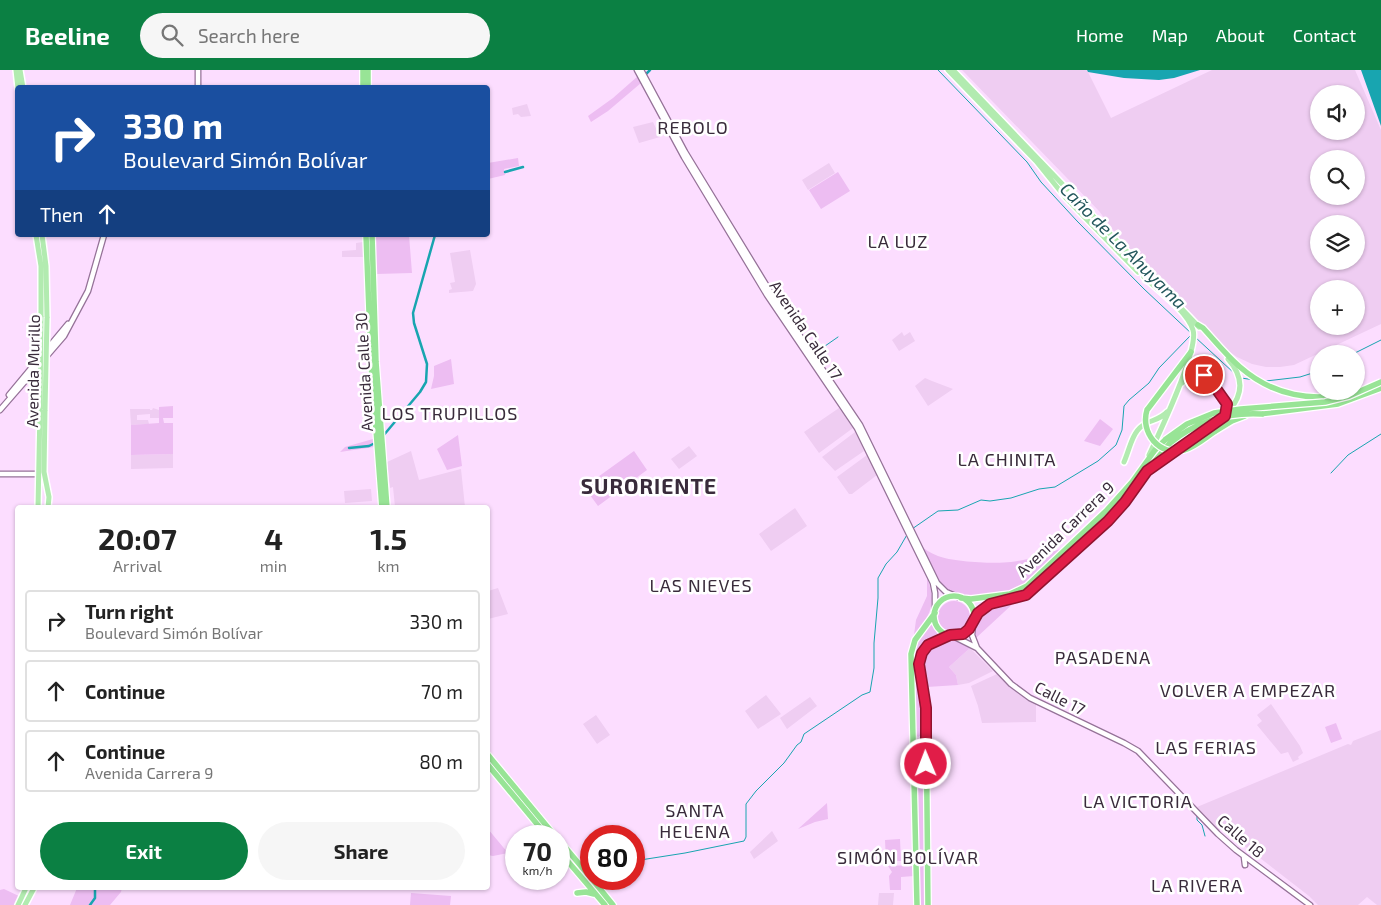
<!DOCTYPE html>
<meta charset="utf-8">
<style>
body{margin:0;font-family:"Exo 2",sans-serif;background:#f6f6f6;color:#222;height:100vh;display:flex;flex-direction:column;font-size:19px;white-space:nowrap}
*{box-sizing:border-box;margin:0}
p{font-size:16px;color:#767676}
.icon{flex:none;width:28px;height:28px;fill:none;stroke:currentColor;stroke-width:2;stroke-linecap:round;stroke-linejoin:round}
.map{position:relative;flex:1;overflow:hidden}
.side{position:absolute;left:15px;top:435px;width:475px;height:385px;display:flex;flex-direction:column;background:#fff;border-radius:5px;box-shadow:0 1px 4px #0004}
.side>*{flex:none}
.guide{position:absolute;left:15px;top:15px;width:475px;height:152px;border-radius:5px;box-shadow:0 1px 4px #0004;background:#1a4fa0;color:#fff;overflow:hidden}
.fabs{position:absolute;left:1310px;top:15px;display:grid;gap:10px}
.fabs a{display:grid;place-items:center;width:55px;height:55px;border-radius:50%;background:#fff;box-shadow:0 1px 4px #0004;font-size:25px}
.speed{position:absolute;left:505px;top:755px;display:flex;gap:10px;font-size:25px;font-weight:700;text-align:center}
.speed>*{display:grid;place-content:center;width:65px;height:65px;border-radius:50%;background:#fff;box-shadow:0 1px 4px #0004;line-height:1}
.speed small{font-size:12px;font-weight:400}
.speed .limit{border:8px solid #d22;background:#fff;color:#111}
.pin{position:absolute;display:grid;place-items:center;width:42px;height:42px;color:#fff;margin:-21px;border:2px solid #fff;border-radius:50%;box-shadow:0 1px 5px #0007}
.me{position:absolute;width:55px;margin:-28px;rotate:359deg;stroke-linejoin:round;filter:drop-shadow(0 0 4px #0008)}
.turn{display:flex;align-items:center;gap:18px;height:105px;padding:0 25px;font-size:22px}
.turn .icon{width:65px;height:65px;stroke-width:2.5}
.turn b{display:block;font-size:35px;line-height:42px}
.then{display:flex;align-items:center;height:48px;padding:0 25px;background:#0003;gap:10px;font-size:19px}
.eta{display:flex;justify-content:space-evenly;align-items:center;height:85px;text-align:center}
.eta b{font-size:30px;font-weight:700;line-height:35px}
.button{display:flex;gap:10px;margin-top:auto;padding:10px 25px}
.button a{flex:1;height:58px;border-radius:30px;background:#0b8043;color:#fff;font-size:20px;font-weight:700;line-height:58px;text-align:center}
.button a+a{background:#f6f6f6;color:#222}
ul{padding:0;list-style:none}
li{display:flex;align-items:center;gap:15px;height:62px;margin:0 10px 8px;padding:0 15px;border:2px solid #e0e0e0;border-radius:5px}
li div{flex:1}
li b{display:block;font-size:19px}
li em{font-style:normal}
header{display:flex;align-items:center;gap:30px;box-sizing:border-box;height:70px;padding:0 25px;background:#0b8043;color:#fff}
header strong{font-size:24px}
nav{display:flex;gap:28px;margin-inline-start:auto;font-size:18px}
.search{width:350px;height:45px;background:#f6f6f6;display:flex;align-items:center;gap:12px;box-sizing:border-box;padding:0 18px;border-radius:28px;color:#767676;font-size:19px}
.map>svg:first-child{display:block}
</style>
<header>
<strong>Beeline</strong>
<div class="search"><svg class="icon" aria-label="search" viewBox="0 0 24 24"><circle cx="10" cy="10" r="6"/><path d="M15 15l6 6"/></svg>Search here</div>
<nav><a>Home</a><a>Map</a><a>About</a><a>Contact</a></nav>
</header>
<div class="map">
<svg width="1381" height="835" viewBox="0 0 1381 835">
<rect width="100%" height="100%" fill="#fcddff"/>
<path fill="#efcdf2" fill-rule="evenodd" d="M962 0H1087L1111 48 1212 0H1355L1381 60V254L1294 295 1280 297H1266L1252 294 1237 287 1224 278 1187 239 1119 168 1099 141ZM1319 24H1356V61H1319ZM1319 89H1356V126H1319ZM1319 154H1356V191H1319ZM1319 219H1356V256H1319Z
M527 34 531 46 521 47 518 44 513 45 512 38Z
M653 52 660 67 639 73 633 57Z
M829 93 835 103 808 120 802 110Z
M363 172V187H342V181L356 180V173Z
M470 180 476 214 473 221 449 223V220L452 219 450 213 455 212 450 183Z
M902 262 904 266 910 262 915 271 899 281 892 270Z
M925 308 932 311 953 319 928 336 915 316Z
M153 338 159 340V348H150V344L137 345V350H148L149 354 131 355 130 339H150V340H152Z
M839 338 853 358 819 383 804 362Z
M855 362 857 363 864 381 835 401 822 387Z
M689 376 697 386 679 399 671 389Z
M411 381 419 410 461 399 465 437H395L393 417 390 418 387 392Z
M173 384V398L131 399V385Z
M867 385 877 405 852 424H849L837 407Z
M371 419 372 431 345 433 344 421Z
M795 438 807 456 771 481 759 464Z
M498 518 508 544 488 549V521Z
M970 578 993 601 969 613 958 615 956 605 949 597Z
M997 604 1019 623 1036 633V652L982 653 978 636 971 616Z
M766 625 781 644 758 659 745 641Z
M810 627 817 636 787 659 780 648Z
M1271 634 1300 676 1303 683 1298 687 1299 689 1293 692 1288 682 1281 684 1257 655 1262 651 1257 645Z
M596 645 610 665 597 674 583 654Z
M1381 660V835H1377L1367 827 1358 835H1318L1309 826 1229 764 1233 762 1230 755 1219 760 1197 737 1348 674 1351 675 1353 671Z
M772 761 778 771 754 789 750 782Z
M879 823H894L893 835H878Z"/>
<path fill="#edbdf2" d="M638 6 641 13 608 41 591 52 588 46 613 28Z
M518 88 519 96 504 99 505 105 488 109V93Z
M838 102 850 121 821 139 809 120Z
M375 165H409L412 203 376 204Z
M451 289 454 314 431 319 434 306V296Z
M173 336V348H163L164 353H173V384L131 385V355L159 353V337Z
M1100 349 1113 359 1100 376 1084 371Z
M458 365 462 396 447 400 437 379Z
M373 369 374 377 340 382 345 377Z
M634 381 647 400 598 436 584 417Z
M918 473C924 479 930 483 938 486 953 492 994 494 1011 492 1029 490 1047 483 1064 478 1051 491 1038 507 1021 517 1011 523 976 528 964 525 957 524 949 520 943 517Z
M927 508C937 533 931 545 914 565L916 550 927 526Z
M1017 530 976 568C968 539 997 534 1017 530Z
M938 547a16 16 0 1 1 32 0a16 16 0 1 1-32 0Z
M934 549 939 560 946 566 921 583 923 664 918 667 916 665C915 641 908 596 916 575 920 566 929 558 934 549Z
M950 567 970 578 949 597 956 605 958 615 927 617C920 586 920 580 950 567Z
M1336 653 1342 669 1331 673 1325 657Z
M918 677 923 678 927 835H919L916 679Z
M827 733 828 749 815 752 798 759Z
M488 759 508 783 493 786 488 785Z
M900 769 901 791H886L885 770Z
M913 795 914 806 901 807V820H890L889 806 892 802 888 796Z
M77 818H122L121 822 110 835H70Z
M4 819 21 827 17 835H0V820Z
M411 823 451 826 450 835H410Z"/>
<path fill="#18a5b0" d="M1087 0H1200L1174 8 1159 10 1124 8 1088 2Z
M1361 0H1381V56Z"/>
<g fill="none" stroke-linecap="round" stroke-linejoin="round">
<path stroke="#18a5b0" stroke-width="1" d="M938 0 1027 92 1041 112 1077 151 1144 219 1192 264
M788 247H793
M1195 267 1234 303
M815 283 838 267
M1353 284 1381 270
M1241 308 1255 310
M1266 311 1300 307 1319 301
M1331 403 1348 385 1381 364
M912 459 938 441 958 440 981 430 990 431 1011 428 1039 419 1055 417 1098 391 1116 375 1122 360 1124 336 1129 330 1149 313 1159 298 1191 265
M1197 744V750L1202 755 1205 766
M634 791 685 783 744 771 746 767V734L756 721 784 693 797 675 801 672 804 664 862 625 870 622 874 598V573L878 528V508L886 494 897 482 908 463"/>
<path stroke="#18a5b0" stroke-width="2.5" d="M645 5 650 0
M505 102 523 97
M383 366 420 322 426 312 427 294 414 253 413 243 435 165
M349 378 369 376 375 373
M90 835 95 828V818"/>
<defs>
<path id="secondary" d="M637 0 684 87 767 225 857 358 933 513 935 523V541
M641 0 685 82 771 223 860 355 937 513 946 522 958 527
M198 18V0
M45 288 64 266 88 221 104 165
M9 325 68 254
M0 340 40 294
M0 404H44
M973 553 972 565 977 578
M953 566 977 578 1011 614 1030 628 1124 673 1138 681 1218 764 1236 780 1310 835
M1244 787 1245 795"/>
<path id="primary" d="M16 0 18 18
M20 0 23 18
M948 0 1036 91 1065 127 1138 202
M953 0 1067 119
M1072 124 1199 257
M36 165 41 196V247
M42 165 46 196 47 248
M1144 207C1158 220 1187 241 1193 260 1199 279 1159 364 1149 385
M1182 313C1185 309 1188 304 1194 303 1205 301 1226 325 1228 335 1228 338 1227 341 1226 343
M45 340 44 402 49 427 48 438
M1124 392C1129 381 1132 363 1142 356 1150 350 1160 350 1167 342
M1153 395C1183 372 1272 338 1228 289
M38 438 40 339
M18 835 26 818
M25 835 34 818"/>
<path id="trunk" d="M368 0V18
M363 18V0
M366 165 371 294 382 438
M372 165 376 292 387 438
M1198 255 1203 258C1215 271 1226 285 1240 297 1272 325 1314 334 1354 321
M1147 340 1191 282
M1259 344 1338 334 1381 318
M1214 362 1232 351 1245 346
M934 546a20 20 0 1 1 40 0a20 20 0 1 1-40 0Z
M961 528 971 529 1010 524 1027 516 1106 441 1132 412 1155 380 1166 369
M973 551 981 540 990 534 1026 525 1095 463 1125 432 1154 392 1170 373
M488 685 555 766
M488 695 547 766
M559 770 591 808
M559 781 605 835
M592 809 613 835
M577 823 586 822 594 824
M917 835 911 584 915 570 935 543
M928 835 926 638 919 594 922 583 928 575 949 565"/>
</defs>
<use href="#secondary" stroke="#957298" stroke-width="7"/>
<use href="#primary" stroke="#fff" stroke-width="8"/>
<use href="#trunk" stroke="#fff" stroke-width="8"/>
<use href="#secondary" stroke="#fff" stroke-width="4.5"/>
<use href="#primary" stroke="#b2ebb0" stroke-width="5"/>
<use href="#trunk" stroke="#98e496" stroke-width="5.5"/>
<defs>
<path id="primary-bridge" d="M40 339 41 247
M45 340 47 248"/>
<path id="trunk-bridge" d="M1147 340C1140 362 1159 387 1184 380 1195 377 1205 368 1214 362
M1166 369 1187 354 1214 343 1241 339 1325 332 1349 326 1381 312
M1170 373C1197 351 1227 342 1262 344"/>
</defs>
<use href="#primary-bridge" stroke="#fff" stroke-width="8" stroke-linecap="butt"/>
<use href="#trunk-bridge" stroke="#fff" stroke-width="8" stroke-linecap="butt"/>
<use href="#primary-bridge" stroke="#b2ebb0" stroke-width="5"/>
<use href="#trunk-bridge" stroke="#98e496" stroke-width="5.5"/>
</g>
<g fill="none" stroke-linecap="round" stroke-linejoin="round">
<defs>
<path id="route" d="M926 694V638L919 594 922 583 928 575 950 565 963 564 969 559 978 543 990 534 1026 525 1108 451 1125 432 1147 401 1225 346 1227 334 1210 310 1204 305"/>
</defs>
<use href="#route" stroke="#92132f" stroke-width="12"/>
<use href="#route" stroke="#e11d48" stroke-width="9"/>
</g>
<g text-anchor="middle" stroke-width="5" stroke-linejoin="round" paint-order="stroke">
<g font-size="16" fill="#392b3b" stroke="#fff">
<text transform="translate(806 260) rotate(56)" y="6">Avenida Calle 17</text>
<text transform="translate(33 301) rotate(-89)" y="6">Avenida Murillo</text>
<text transform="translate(364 302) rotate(-93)" y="6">Avenida Calle 30</text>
<text transform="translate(1065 459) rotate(-44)" y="6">Avenida Carrera 9</text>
<text transform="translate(1060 628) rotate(27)" y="6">Calle 17</text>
<text transform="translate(1241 766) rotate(41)" y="6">Calle 18</text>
</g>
<g font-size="18" letter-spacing="1" fill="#392b3b" stroke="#fff">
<text x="693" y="64">REBOLO</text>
<text x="898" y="178">LA LUZ</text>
<text x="450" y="350">LOS TRUPILLOS</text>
<text x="1007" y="396">LA CHINITA</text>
<text x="701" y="522">LAS NIEVES</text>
<text x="1103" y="594">PASADENA</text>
<text x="1248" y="627">VOLVER A EMPEZAR</text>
<text x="1206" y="684">LAS FERIAS</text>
<text x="1138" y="738">LA VICTORIA</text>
<text x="695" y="747">SANTA<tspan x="695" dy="21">HELENA</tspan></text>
<text x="908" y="794">SIMÓN BOLÍVAR</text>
<text x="1197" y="822">LA RIVERA</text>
</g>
<g font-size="18" font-style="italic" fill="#22565b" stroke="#fff">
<text transform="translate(1123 176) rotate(45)" y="6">Caño de La Ahuyama</text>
</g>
<g font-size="21" font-weight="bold" letter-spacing="1" fill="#392b3b" stroke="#fff">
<text x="649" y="424">SURORIENTE</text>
</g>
</g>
</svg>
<div class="fabs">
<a><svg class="icon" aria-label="sound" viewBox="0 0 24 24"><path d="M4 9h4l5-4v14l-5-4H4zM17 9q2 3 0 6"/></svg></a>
<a><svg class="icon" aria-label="search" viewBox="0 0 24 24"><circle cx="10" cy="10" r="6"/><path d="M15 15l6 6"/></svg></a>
<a><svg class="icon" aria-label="layers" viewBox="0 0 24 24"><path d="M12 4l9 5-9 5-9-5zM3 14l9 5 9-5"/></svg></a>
<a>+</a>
<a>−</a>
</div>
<div class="speed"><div>70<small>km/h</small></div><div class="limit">80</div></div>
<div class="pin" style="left:1204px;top:305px;background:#d93025"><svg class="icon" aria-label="arrive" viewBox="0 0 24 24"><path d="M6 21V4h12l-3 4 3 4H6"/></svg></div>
<svg class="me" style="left:926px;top:694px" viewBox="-20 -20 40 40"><circle r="17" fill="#e11d48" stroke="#fff" stroke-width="3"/><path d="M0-11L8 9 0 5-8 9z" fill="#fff"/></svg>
<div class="guide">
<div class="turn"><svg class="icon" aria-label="right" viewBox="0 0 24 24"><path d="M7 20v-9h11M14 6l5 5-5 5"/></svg><div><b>330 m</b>Boulevard Simón Bolívar</div></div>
<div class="then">Then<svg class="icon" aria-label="ahead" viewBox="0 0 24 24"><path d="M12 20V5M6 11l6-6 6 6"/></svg></div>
</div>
<section class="side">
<div class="eta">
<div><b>20:07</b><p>Arrival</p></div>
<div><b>4</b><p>min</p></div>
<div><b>1.5</b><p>km</p></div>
</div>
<ul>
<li><svg class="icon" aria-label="right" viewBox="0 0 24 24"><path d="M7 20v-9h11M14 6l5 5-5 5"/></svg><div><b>Turn right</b><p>Boulevard Simón Bolívar</p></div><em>330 m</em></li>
<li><svg class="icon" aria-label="ahead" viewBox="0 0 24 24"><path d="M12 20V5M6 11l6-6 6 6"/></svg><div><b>Continue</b></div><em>70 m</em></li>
<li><svg class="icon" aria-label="ahead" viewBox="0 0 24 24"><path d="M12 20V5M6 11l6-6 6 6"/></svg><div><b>Continue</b><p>Avenida Carrera 9</p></div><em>80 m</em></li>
</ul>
<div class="button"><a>Exit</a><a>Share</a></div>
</section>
</div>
